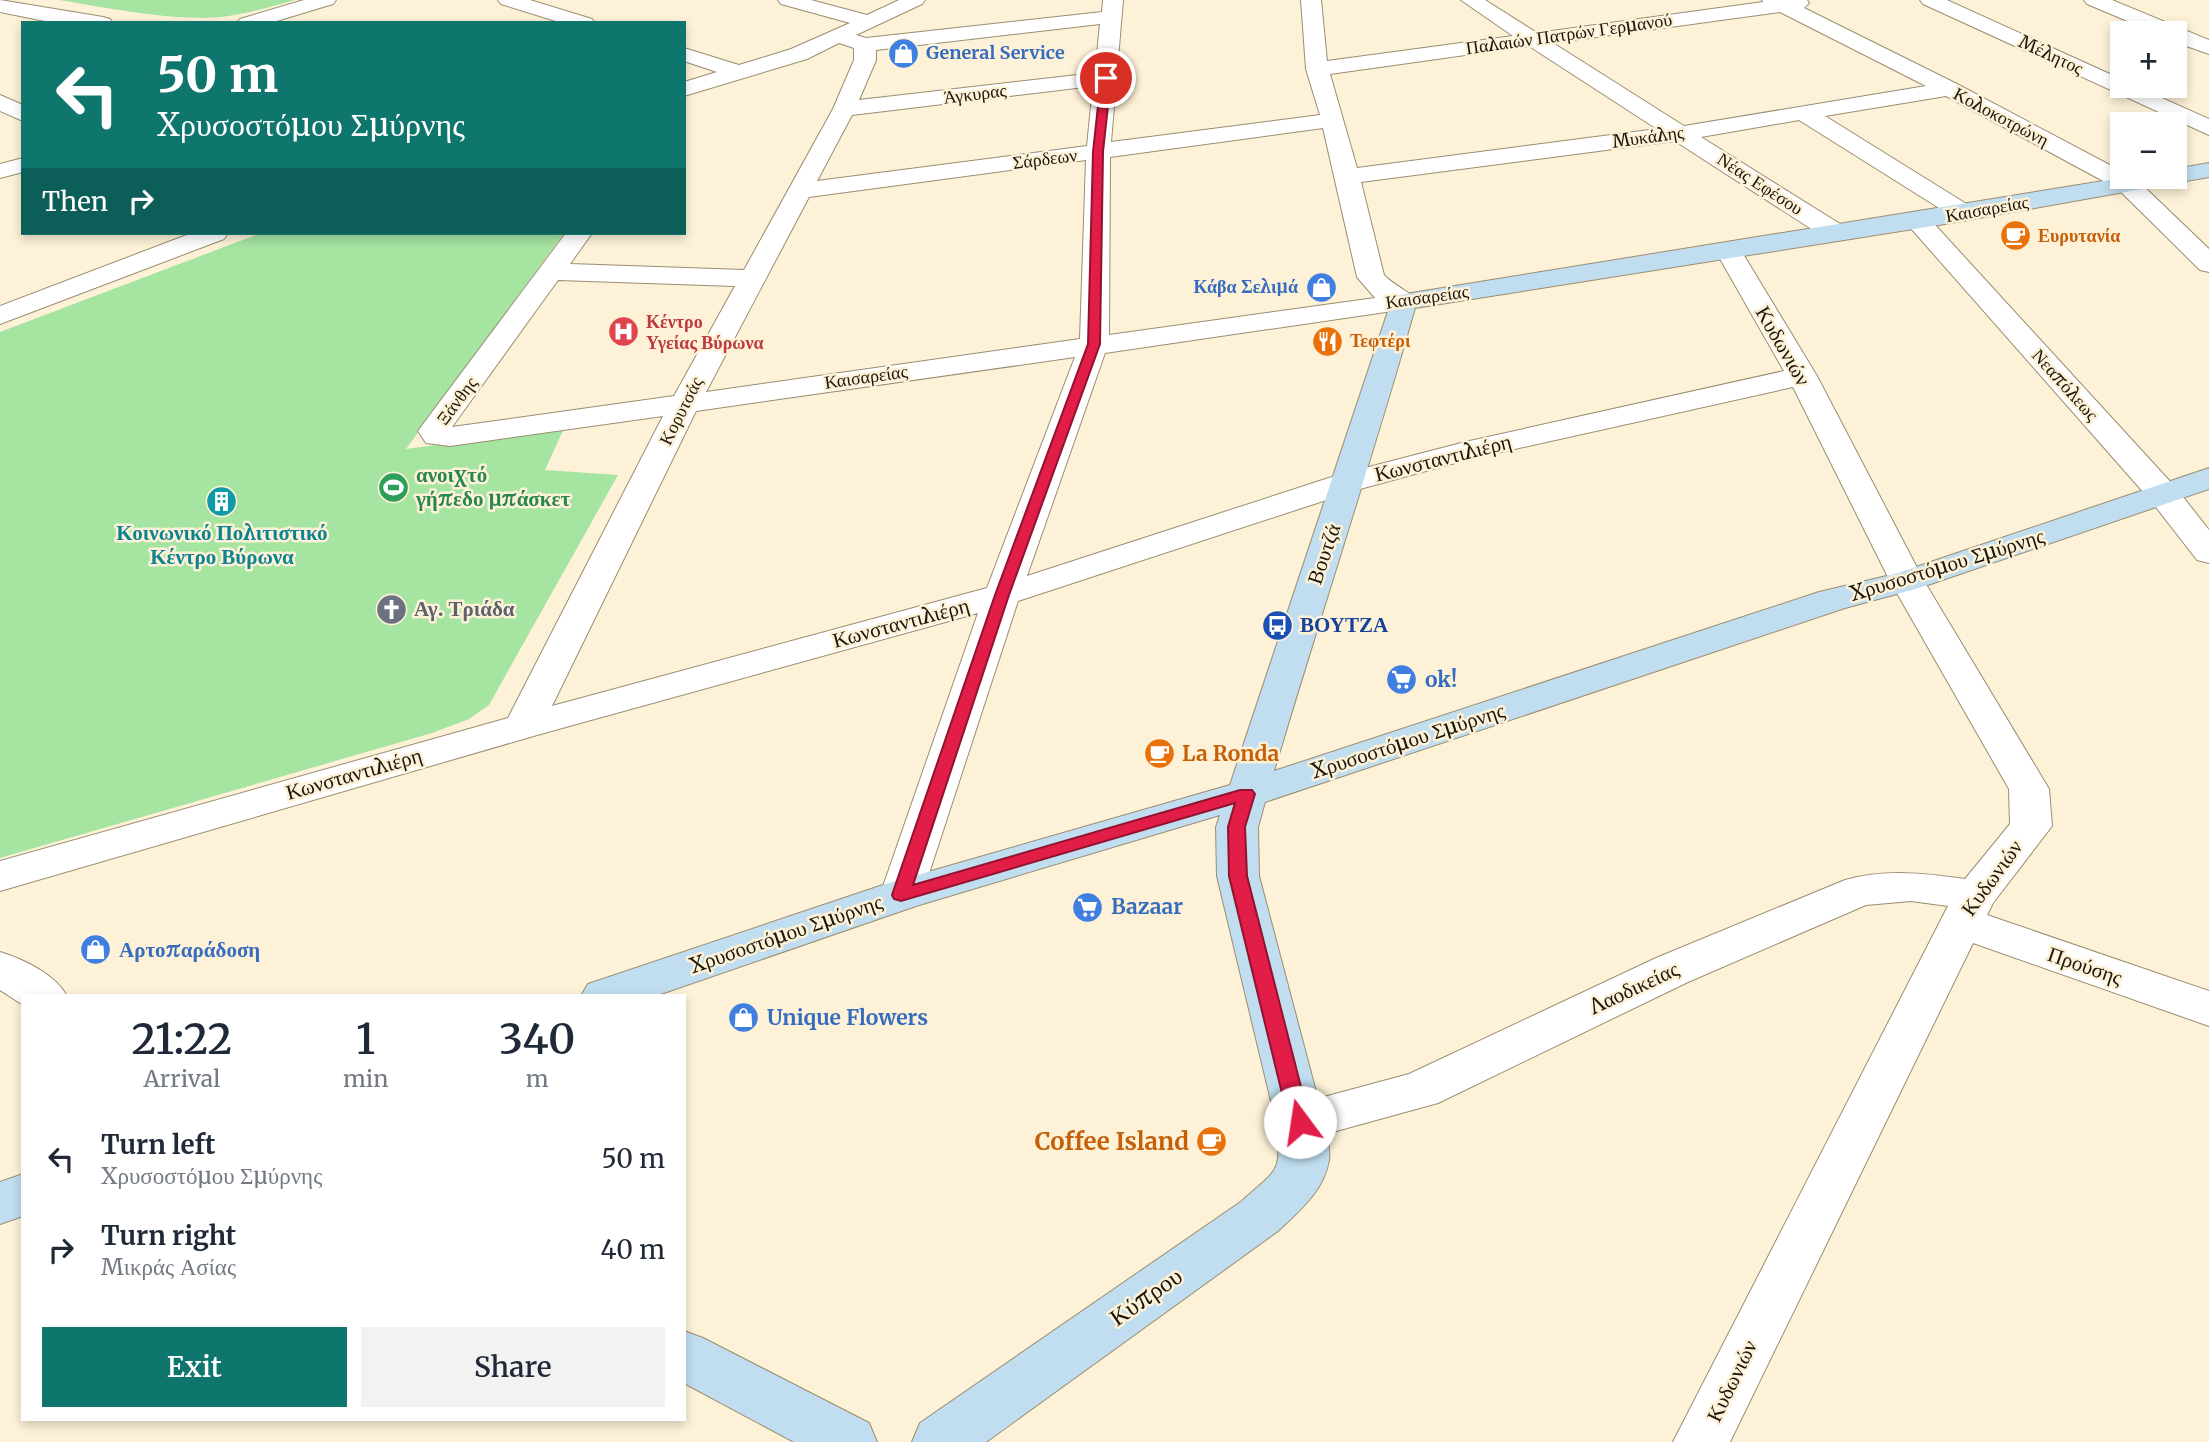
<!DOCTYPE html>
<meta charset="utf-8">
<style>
body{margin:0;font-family:Merriweather,serif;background:#f2f2f3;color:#1f2937;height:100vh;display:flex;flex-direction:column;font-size:26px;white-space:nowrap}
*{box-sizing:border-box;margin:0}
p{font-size:23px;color:#747a83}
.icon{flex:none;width:38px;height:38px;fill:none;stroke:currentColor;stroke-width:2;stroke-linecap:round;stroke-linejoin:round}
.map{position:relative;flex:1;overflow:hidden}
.panel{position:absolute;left:21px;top:994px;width:665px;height:427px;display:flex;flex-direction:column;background:#fff;border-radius:0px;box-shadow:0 4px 10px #0003}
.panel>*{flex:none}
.top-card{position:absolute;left:21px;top:21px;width:665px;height:214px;border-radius:0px;box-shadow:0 4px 10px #0003;background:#0f766e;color:#fff;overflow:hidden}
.buttons{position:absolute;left:2110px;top:21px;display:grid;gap:14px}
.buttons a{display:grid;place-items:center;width:77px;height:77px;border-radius:0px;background:#fff;box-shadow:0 4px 10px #0003;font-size:35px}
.pin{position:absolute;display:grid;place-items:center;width:60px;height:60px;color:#fff;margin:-30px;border:4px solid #fff;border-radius:50%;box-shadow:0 2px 7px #0007}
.me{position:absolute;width:77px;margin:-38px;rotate:346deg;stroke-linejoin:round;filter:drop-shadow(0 0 5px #0008)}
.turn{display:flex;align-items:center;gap:24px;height:147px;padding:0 21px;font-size:32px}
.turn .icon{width:91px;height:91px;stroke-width:2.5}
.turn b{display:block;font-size:49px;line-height:60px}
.then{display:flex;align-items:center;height:66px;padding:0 21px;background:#0003;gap:14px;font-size:26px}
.eta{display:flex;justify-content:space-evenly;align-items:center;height:119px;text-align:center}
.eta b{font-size:42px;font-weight:600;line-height:49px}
.primary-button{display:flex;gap:14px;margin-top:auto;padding:14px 21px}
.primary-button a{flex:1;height:80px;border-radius:0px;background:#0f766e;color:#fff;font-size:28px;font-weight:600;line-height:80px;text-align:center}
.primary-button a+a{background:#f2f2f3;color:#1f2937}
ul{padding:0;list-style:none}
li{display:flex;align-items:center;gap:21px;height:91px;padding:0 21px}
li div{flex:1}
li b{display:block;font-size:26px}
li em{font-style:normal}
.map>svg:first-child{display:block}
</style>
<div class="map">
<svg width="2209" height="1442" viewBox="0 0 2209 1442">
<rect width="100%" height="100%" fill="#fdf1d8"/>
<path fill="#a5e4a1" d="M59 0H295C270 7 246 14 221 17 170 21 109 8 59 0Z
M261 233H564L406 449 564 428 545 470 618 475 489 705 469 719 432 733 0 858V332Z"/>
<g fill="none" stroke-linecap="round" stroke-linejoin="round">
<defs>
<path id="street" d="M0 0 103 17 110 19 113 23H55L0 12Z
M304 0H336L333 4 270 23H237L240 19Z
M498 0H530L592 19 595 23H562L501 4Z
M778 0H811L867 15 899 0H925L922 4 856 35 866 38 1102 12 1103 0H1123L1111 142 1320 115 1306 69 1301 0H1321L1327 61 1513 36 1461 0H1485L1537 33 1763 2 1762 0H1807L1809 3 1804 8 1957 84 2123 172V177L2136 179 2209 249V272L2200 270 2118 189 1946 96 1825 116 1973 208 1977 213 1973 218 1964 221 1955 218 1799 120 1701 137 1845 227 1849 233 1845 239 1836 241 1827 239 1675 141 1361 182 1384 275C1394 286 1409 290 1417 302L1413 308 1105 353 1027 576 1338 475 1465 442 1784 371 1715 250 1719 244 1728 242 1737 244 1817 376 1924 581 2049 789 2052 826 1993 903 1987 915 2209 991V1026L1973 943 1730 1442H1673L1948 906 1911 901 1866 905 1688 982 1438 1103 1300 1141 1283 1136 1276 1122 1283 1108 1409 1074 1656 958 1845 880C1885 869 1924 873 1965 879L2010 824 2009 789 1890 581 1793 387 1470 459 1360 489 1018 601 922 895 916 906 901 910 886 906 880 895 978 613 537 735 0 891V861L508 718 663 416 450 446 426 443 418 431 566 233H592L570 264 744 270 833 109 854 60V48L839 43 807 59 684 96V82L717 72 684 61V48L739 65 791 49 850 23 781 4ZM1780 12 1926 86 1684 126 1553 43ZM1100 24 1095 73 859 100 876 60V50ZM1529 46 1657 129 1357 168 1330 74ZM1093 86 1087 146 817 181 852 115ZM1323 128 1357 277 1375 298 1109 335 1110 157ZM1086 160 1080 339 706 392 809 197ZM558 280 735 286 674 396 452 427ZM1075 357 987 588 552 706 696 411Z
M1920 0H1947L2123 80V86H2135L2209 119V135L1923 4Z
M2084 0H2112L2209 40V54L2175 42V33H2156L2087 4Z
M0 95 23 105V121L0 111Z
M23 158V172L0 178V164Z
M1917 212 1926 215 2176 488 2209 530V563L2197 560 2152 502 1908 225 1904 220 1908 215Z
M192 233H228L224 239 0 324V306Z
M0 952C23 959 55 974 67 996H23V1005L0 990Z"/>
<path id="secondary" d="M2209 163V177L1945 224 1415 308C1371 463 1320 616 1274 771L1819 592 1895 574 2209 468V489L1919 588 1845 608 1265 802 1258 827 1259 876 1324 1122C1326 1133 1331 1149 1329 1160 1324 1191 1299 1211 1278 1231L986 1442H912L920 1423 1242 1201C1279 1167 1282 1174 1276 1122L1217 876 1216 827 1220 815 916 906 655 996H581L588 984 886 884 1230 785 1393 296 2128 177H2175V169Z
M23 1174V1216L0 1224V1182Z
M684 1331 703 1338 869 1423 877 1442H794L684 1383Z"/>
</defs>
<use href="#street" stroke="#9b8d70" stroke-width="2"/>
<use href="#secondary" stroke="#9b8d70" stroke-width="2"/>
<use href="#street" fill="#fff" fill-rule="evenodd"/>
<use href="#secondary" fill="#c0deef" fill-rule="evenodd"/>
</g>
<path fill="#e11d48" stroke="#92132f" stroke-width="2" d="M1106 75 1111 78 1103 152 1100 344 1009 595 913 885 1240 790H1252L1255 794 1245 827 1247 876 1310 1122 1307 1127 1300 1130 1292 1127 1289 1122 1229 876 1228 827 1235 803 901 901 894 899 892 895 995 595 1088 344 1093 152 1101 78Z"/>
<defs>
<symbol id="shop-disc" viewBox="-11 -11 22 22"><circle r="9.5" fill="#3f7fe0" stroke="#fdf1d8"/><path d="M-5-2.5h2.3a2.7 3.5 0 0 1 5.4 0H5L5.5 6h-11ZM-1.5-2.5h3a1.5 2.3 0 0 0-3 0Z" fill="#fff"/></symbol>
<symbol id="cafe-disc" viewBox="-11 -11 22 22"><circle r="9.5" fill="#e8710a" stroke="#fdf1d8"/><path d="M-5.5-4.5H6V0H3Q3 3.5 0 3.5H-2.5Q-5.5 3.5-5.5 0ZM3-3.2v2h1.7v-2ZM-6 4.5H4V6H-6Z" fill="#fff"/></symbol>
<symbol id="hospital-disc" viewBox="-11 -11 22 22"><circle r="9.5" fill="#e0444e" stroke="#fdf1d8"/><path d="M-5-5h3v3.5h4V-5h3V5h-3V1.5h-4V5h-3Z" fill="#fff"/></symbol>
<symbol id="restaurant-disc" viewBox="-11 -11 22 22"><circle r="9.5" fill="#e8710a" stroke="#fdf1d8"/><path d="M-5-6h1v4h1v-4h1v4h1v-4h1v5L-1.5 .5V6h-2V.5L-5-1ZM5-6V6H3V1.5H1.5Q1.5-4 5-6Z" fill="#fff"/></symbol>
<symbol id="stadium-disc" viewBox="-11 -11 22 22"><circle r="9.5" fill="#2e9e5b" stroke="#fdf1d8"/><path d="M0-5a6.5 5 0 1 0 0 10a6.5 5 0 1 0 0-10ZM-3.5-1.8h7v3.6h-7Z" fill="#fff"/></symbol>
<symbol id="building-disc" viewBox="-11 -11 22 22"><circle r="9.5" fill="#0f9aa8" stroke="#fdf1d8"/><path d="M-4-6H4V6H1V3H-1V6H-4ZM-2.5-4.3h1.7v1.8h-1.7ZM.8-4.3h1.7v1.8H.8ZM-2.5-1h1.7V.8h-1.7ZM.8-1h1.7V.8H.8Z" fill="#fff"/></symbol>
<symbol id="church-disc" viewBox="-11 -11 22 22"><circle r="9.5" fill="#6b7280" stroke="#fdf1d8"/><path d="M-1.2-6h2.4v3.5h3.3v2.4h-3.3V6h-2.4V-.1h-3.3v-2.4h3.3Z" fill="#fff"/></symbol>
<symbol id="bus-disc" viewBox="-11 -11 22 22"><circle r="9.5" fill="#1a4fb4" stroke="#fdf1d8"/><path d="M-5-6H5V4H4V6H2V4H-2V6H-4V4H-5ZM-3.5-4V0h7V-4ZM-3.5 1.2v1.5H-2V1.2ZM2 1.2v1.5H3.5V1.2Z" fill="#fff"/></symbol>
<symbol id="supermarket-disc" viewBox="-11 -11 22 22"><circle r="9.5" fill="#3f7fe0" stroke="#fdf1d8"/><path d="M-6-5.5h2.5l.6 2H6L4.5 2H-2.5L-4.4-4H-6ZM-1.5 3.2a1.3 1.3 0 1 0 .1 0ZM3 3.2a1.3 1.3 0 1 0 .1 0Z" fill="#fff"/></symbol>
</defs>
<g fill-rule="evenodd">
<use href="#shop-disc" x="886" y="36" width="35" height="35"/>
<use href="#cafe-disc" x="1998" y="218" width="35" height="35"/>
<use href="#shop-disc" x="1304" y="270" width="35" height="35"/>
<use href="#hospital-disc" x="606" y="314" width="35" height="35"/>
<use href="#restaurant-disc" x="1310" y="324" width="35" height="35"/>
<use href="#stadium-disc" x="376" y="470" width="35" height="35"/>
<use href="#building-disc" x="204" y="484" width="35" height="35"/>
<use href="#church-disc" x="374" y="592" width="35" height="35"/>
<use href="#bus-disc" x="1260" y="608" width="35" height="35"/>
<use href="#supermarket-disc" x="1384" y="662" width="35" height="35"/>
<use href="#cafe-disc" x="1142" y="736" width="35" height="35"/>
<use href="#supermarket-disc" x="1070" y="890" width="35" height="35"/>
<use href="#shop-disc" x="78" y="932" width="35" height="35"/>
<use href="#shop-disc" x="726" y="1000" width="35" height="35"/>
<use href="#cafe-disc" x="1194" y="1124" width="35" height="35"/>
</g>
<g text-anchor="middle" stroke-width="5" stroke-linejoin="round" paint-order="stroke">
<g font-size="18" fill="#1c170b" stroke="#fdf1d8">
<text transform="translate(1569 34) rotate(-8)" y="6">Παλαιών Πατρών Γερμανού</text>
<text transform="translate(2051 55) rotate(25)" y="6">Μέλητος</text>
<text transform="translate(975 94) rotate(-7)" y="6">Άγκυρας</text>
<text transform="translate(2001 117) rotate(28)" y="6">Κολοκοτρώνη</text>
<text transform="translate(1648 137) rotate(-8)" y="6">Μυκάλης</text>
<text transform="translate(1045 159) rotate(-7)" y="6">Σάρδεων</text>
<text transform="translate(1760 184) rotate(33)" y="6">Νέας Εφέσου</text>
<text transform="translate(1987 209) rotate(-10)" y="6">Καισαρείας</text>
<text transform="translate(1427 297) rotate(-8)" y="6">Καισαρείας</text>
<text transform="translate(866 377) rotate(-8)" y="6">Καισαρείας</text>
<text transform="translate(2065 385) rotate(48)" y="6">Νεαπόλεως</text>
<text transform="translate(457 401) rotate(-53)" y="6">Ξάνθης</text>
<text transform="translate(681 411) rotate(-63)" y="6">Κορυτσάς</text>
</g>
<g font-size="18" font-weight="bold" fill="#366cbe" stroke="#fdf1d8" text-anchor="start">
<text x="926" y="59">General Service</text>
<text x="1298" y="293" text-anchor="end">Κάβα Σελιμά</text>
</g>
<g font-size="18" font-weight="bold" fill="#c56008" stroke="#fdf1d8" text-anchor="start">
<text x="2038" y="242">Ευρυτανία</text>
<text x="1350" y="347">Τεφτέρι</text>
</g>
<g font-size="18" font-weight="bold" fill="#be3a42" stroke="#fdf1d8" text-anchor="start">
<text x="646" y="328">Κέντρο<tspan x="646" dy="21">Υγείας Βύρωνα</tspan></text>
</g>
<g font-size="21" fill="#1c170b" stroke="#fdf1d8">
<text transform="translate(1783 346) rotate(60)" y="7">Κυδωνιών</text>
<text transform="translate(1443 458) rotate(-14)" y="7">Κωνσταντιλιέρη</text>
<text transform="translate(1324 554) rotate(-71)" y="7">Βουτζά</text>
<text transform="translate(1947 565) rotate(-17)" y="7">Χρυσοστόμου Σμύρνης</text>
<text transform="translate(901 623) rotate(-15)" y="7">Κωνσταντιλιέρη</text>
<text transform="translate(1408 741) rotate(-18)" y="7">Χρυσοστόμου Σμύρνης</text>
<text transform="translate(354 774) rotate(-16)" y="7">Κωνσταντιλιέρη</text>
<text transform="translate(1992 878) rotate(-54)" y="7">Κυδωνιών</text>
<text transform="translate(786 934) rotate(-19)" y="7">Χρυσοστόμου Σμύρνης</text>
<text transform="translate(2085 966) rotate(19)" y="7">Προύσης</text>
<text transform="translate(1634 988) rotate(-25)" y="7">Λαοδικείας</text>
<text transform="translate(1732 1381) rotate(-64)" y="7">Κυδωνιών</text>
</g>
<g font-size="21" font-weight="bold" fill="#27864d" stroke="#fdf1d8" text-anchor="start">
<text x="416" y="482">ανοιχτό<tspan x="416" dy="24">γήπεδο μπάσκετ</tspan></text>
</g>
<g font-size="21" font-weight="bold" fill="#0d838f" stroke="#fdf1d8">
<text x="222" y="540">Κοινωνικό Πολιτιστικό<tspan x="222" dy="24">Κέντρο Βύρωνα</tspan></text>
</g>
<g font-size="21" font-weight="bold" fill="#5b616d" stroke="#fdf1d8" text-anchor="start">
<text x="414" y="616">Αγ. Τριάδα</text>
</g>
<g font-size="21" font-weight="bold" fill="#164399" stroke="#fdf1d8" text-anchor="start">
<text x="1300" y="632">ΒΟΥΤΖΑ</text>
</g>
<g font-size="21" font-weight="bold" fill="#366cbe" stroke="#fdf1d8" text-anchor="start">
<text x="1425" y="687">ok!</text>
<text x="1111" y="914">Bazaar</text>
<text x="119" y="957">Αρτοπαράδοση</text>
<text x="767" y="1025">Unique Flowers</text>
</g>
<g font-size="21" font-weight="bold" fill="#c56008" stroke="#fdf1d8" text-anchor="start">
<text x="1182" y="761">La Ronda</text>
</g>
<g font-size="24" font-weight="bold" fill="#c56008" stroke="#fdf1d8" text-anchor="end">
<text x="1189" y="1150">Coffee Island</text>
</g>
<g font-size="24" fill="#1c170b" stroke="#fdf1d8">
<text transform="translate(1146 1297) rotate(-35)" y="8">Κύπρου</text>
</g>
</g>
</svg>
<div class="buttons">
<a>+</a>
<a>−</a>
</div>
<div class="pin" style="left:1106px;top:78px;background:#d93025"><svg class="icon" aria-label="arrive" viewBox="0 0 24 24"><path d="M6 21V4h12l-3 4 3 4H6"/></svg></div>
<svg class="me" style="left:1300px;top:1122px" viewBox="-20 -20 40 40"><circle r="19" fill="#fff"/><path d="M0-13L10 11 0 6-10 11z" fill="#e11d48"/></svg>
<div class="top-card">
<div class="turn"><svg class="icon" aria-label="left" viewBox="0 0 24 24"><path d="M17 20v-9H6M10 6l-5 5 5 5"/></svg><div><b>50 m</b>Χρυσοστόμου Σμύρνης</div></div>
<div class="then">Then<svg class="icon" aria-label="right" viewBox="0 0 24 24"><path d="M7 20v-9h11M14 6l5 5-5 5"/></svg></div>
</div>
<section class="panel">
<div class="eta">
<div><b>21:22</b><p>Arrival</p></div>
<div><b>1</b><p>min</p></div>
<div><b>340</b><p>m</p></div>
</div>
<ul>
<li><svg class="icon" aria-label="left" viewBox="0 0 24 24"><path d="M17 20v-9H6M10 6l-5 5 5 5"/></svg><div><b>Turn left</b><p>Χρυσοστόμου Σμύρνης</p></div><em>50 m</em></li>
<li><svg class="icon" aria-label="right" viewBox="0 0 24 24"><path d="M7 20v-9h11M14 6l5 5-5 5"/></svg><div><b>Turn right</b><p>Μικράς Ασίας</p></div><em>40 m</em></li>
</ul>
<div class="primary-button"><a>Exit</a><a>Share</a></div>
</section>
</div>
